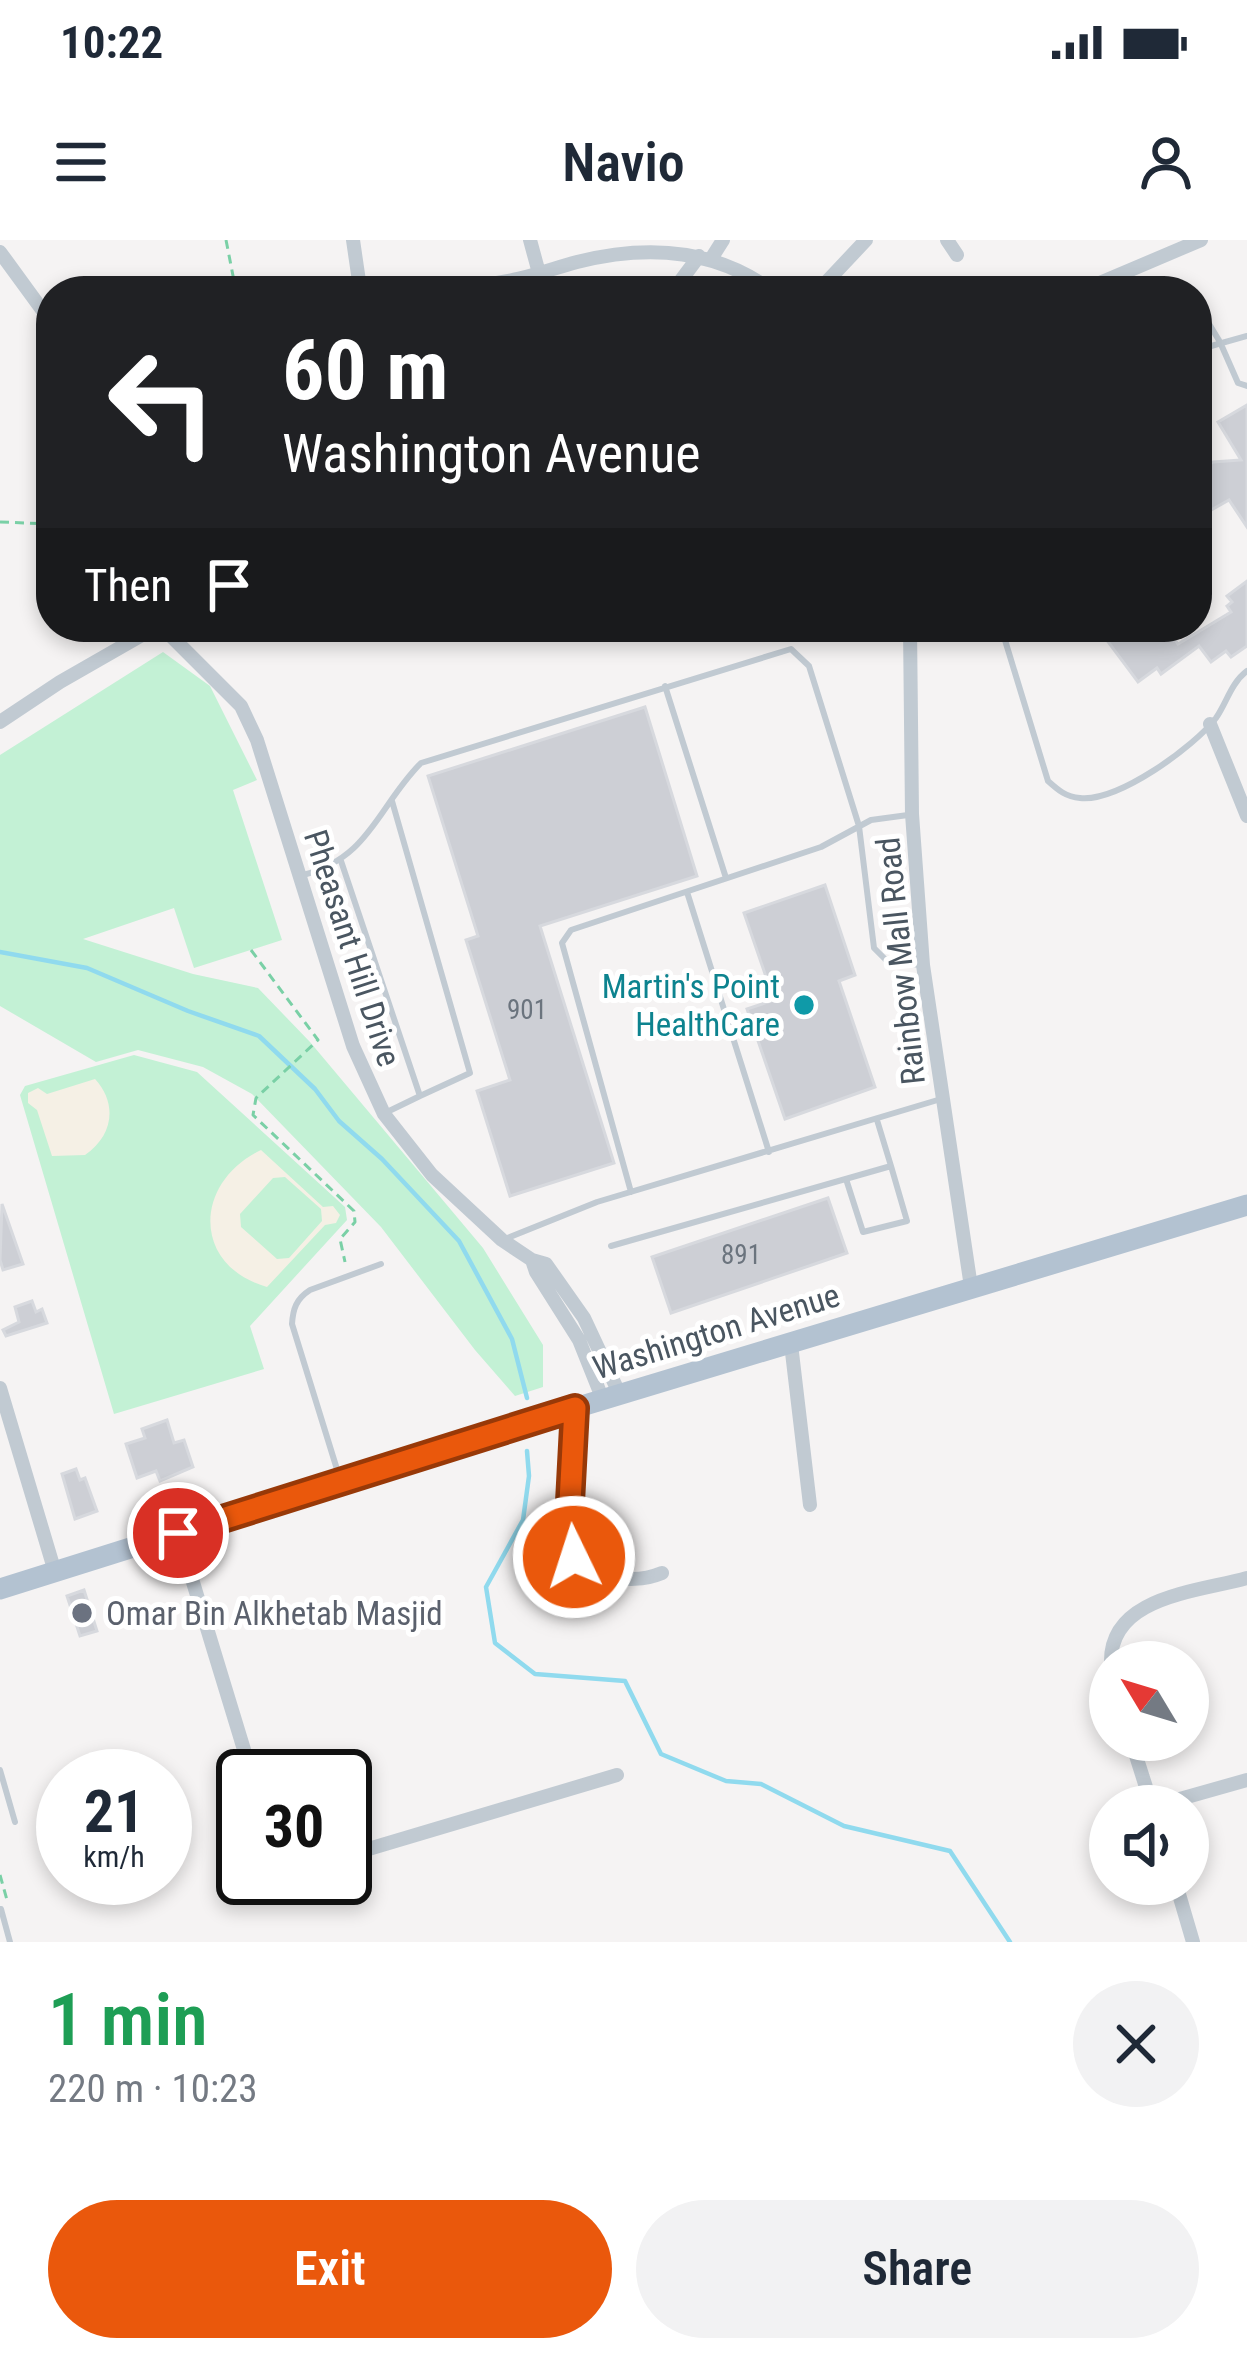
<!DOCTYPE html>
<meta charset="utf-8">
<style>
body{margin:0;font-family:"Roboto Condensed",sans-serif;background:#f2f2f3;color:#1f2937;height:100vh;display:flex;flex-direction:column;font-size:45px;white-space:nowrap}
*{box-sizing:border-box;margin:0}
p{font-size:39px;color:#747a83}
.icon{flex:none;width:66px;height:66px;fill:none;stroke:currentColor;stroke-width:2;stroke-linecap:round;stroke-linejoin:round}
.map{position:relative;height:1702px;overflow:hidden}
.details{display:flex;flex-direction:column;background:#fff;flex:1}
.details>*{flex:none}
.top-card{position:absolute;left:36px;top:36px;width:1176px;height:366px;border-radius:48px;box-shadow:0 6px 18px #0003;background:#202124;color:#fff;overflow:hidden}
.needle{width:78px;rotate:308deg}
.fabs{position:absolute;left:1089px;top:1401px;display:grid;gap:24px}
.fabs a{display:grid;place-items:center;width:120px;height:120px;border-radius:50%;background:#fff;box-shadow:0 6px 18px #0003;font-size:60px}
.speed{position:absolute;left:36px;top:1509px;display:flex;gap:24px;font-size:60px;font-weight:700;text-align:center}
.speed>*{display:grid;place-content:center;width:156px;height:156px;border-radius:50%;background:#fff;box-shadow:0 6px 18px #0003;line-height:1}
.speed small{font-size:30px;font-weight:400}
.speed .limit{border:6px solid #111;border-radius:18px;background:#fff;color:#111}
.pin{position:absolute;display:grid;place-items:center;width:102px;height:102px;color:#fff;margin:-51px;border:6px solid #fff;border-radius:50%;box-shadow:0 3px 12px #0007}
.me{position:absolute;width:132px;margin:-66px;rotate:356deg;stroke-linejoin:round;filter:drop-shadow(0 0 9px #0008)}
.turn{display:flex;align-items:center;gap:42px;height:252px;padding:0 48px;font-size:54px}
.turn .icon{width:156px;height:156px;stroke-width:2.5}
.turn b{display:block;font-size:84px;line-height:102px}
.then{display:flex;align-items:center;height:114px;padding:0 48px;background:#0003;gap:24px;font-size:45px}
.round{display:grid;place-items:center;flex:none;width:126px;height:126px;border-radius:63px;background:#f2f2f3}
.headline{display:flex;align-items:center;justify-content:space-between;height:204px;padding:0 48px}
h1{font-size:72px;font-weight:600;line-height:90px;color:#1e9e55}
.cta{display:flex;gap:24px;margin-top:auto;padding:24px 48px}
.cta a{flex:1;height:138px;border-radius:72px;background:#ea580c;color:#fff;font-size:48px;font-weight:600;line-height:138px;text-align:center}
.cta a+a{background:#f2f2f3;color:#1f2937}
.status{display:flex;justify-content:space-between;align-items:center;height:84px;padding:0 60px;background:#fff;direction:ltr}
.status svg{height:33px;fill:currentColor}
header{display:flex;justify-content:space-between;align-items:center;height:156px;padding:0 48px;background:#fff;font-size:54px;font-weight:600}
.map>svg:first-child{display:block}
</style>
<div class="status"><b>10:22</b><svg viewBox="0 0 49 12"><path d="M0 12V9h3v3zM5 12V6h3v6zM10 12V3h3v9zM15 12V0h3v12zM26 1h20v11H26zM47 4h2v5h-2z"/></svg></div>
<header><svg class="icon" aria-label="menu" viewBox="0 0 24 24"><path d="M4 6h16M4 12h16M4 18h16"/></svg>Navio<svg class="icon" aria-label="person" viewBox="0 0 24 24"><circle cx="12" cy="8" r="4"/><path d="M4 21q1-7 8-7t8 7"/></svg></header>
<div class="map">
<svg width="1247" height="1702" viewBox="0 0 1247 1702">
<rect width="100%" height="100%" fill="#f5f3f3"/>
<path fill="#c3f1d5" d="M163 412 210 446 257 540 233 550 282 700 194 728 174 668 83 699 193 734 258 748 310 802 483 1008 543 1105V1147L515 1156 475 1110 381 987 252 854 203 827 138 810 96 822 0 766V515Z
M134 815 197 832 345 967 347 980 250 1086 264 1129 114 1174 20 855 25 846Z"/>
<path fill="#f5f0e5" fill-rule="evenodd" d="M95 839C118 864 113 896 85 915L52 916 37 870 28 863V853L38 848 47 854Z
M261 910 323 967 333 966 340 975 336 983 325 985 267 1047C191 1025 194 942 261 910ZM285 937 321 969 322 981 289 1018 277 1019 241 987 240 974 273 938Z"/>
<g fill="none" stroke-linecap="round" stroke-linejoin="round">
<path stroke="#90daee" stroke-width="4.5" d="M0 712 87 728 188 771 259 796 315 849 339 881 382 919 459 1001 512 1099 527 1158
M527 1211 529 1236 523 1280 486 1347 495 1403 535 1434 625 1441 661 1514 726 1541 761 1544 844 1586 950 1611 1010 1702"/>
</g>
<path fill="#cdcfd5" stroke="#d7d9de" stroke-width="3" d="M1247 165V287L1229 260 1197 278V233L1213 222 1241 220 1218 182Z
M1247 341V406L1231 417 1226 411 1211 422 1199 406 1161 434 1157 428 1138 442 1097 387H1166L1178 404 1231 372 1227 366 1232 362 1227 356Z
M645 467 697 636 540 686 614 923 510 956 477 851 510 840 466 700 478 696 428 536Z
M825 645 855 735 839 741 875 847 785 879 747 769 774 760 744 673Z
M828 958 847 1013 671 1073 652 1017Z
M2 964 23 1024 3 1030 0 1020Z
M32 1061 36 1072 42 1069 47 1083 6 1096 3 1090 19 1082 15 1067Z
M167 1180 174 1203 184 1200 193 1227 160 1241 156 1231 137 1238 126 1204 145 1198 142 1189Z
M76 1229 80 1240 85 1238 97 1271 75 1279 62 1234Z
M84 1350 97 1391 80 1396 67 1356Z"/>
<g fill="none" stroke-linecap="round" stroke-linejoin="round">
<path stroke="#7ad0a6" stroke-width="3" stroke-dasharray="9 6" stroke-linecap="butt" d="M226 0 236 51
M0 282 51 284
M251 710 318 800 256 858 253 875 354 971 355 982 340 999 345 1022
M0 1635 7 1660"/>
<path stroke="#c1cad2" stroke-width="6" d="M1197 64 1220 102 1238 143 1247 146
M1197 110 1247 96
M1197 132V135
M1001 387 1048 541C1058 550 1066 557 1080 558 1118 562 1194 507 1216 478 1227 462 1231 443 1247 431
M665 446 726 638
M392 561 470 833 420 856
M341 621 420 856 387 872
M303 635C370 618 378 566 421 523L791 409 809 426 859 586 874 708 887 721 920 725
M687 652 769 912
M846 939 863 992 907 981 891 926
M631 952 562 703 571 690 821 607 871 580 908 575
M505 999 597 962 941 859
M611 1006 891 926 877 880
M340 1239 292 1084C293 1069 296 1059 310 1050L381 1024
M0 1530 15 1582
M1 1669 10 1702"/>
<path stroke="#c1cad2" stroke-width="14" d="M353 0 360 48
M530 0 539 33
M947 0 957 15
M0 12 51 82
M711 19 723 0
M337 51C387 45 436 48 486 44 517 42 547 30 577 22 645 5 714 8 772 51
M673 51 699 16
M818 51 866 0
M1081 51 1201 0
M162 387 241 466 257 500 353 806 384 874 432 935 502 1000 532 1020 546 1024 584 1078 620 1155
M910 387 912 574 923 725 971 1047
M0 482 60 442 156 387
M1210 484 1247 576
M532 1020 536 1032 579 1100 603 1160
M791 1104 810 1265
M0 1148 55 1332
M575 1168 567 1300C581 1336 628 1347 662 1333
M178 1293 252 1536
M1111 1422C1110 1356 1198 1352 1247 1338
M1131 1500 1152 1566
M1155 1566 1247 1540
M345 1616 617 1535
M1176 1644 1193 1702"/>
<path stroke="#b3c2d1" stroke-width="21" d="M0 1349 575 1168 1247 965"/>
</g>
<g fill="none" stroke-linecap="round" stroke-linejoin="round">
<defs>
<path id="route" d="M178 1293 575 1168 568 1300 574 1317"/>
</defs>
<use href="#route" stroke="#983908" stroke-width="30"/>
<use href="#route" stroke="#ea580c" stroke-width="21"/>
</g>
<circle fill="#0f9aa8" stroke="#fff" stroke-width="4.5" cx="804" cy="765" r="12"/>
<circle fill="#6b7280" stroke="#fff" stroke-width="4.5" cx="82" cy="1373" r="12"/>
<g text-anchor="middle" stroke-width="10" stroke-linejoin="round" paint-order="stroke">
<g font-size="27" fill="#6b747e">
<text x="527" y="779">901</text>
<text x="741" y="1024">891</text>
</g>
<g font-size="33" fill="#4a5661" stroke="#fff">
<text transform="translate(353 708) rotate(72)" y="12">Pheasant Hill Drive</text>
<text transform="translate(900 721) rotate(-96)" y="12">Rainbow Mall Road</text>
<text transform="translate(716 1091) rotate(-17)" y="12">Washington Avenue</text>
</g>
<g font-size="33" fill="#0d838f" stroke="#fff" text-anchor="end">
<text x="780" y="758">Martin's Point<tspan x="780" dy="38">HealthCare</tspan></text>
</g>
<g font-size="33" fill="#5b616d" stroke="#fff" text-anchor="start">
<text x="106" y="1385">Omar Bin Alkhetab Masjid</text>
</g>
</g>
</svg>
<div class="fabs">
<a><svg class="needle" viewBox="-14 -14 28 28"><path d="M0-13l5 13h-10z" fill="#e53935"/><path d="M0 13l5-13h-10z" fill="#747a83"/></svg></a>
<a><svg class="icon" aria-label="sound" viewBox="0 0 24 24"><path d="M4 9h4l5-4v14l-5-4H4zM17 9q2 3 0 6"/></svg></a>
</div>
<div class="speed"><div>21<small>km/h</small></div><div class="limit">30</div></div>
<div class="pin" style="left:178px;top:1293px;background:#d93025"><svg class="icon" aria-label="arrive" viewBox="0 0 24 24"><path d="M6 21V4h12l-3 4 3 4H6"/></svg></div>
<svg class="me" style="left:574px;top:1317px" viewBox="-20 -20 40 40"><circle r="17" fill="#ea580c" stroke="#fff" stroke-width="3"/><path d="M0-11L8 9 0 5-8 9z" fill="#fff"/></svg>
<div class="top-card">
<div class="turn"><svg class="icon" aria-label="left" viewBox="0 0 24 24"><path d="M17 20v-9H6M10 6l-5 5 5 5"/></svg><div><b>60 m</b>Washington Avenue</div></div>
<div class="then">Then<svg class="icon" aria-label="arrive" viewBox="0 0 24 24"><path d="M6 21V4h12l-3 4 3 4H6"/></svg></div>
</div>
</div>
<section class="details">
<div class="headline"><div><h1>1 min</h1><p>220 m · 10:23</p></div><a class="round"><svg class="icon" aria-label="close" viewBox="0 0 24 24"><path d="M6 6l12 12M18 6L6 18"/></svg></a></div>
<div class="cta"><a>Exit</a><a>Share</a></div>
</section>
